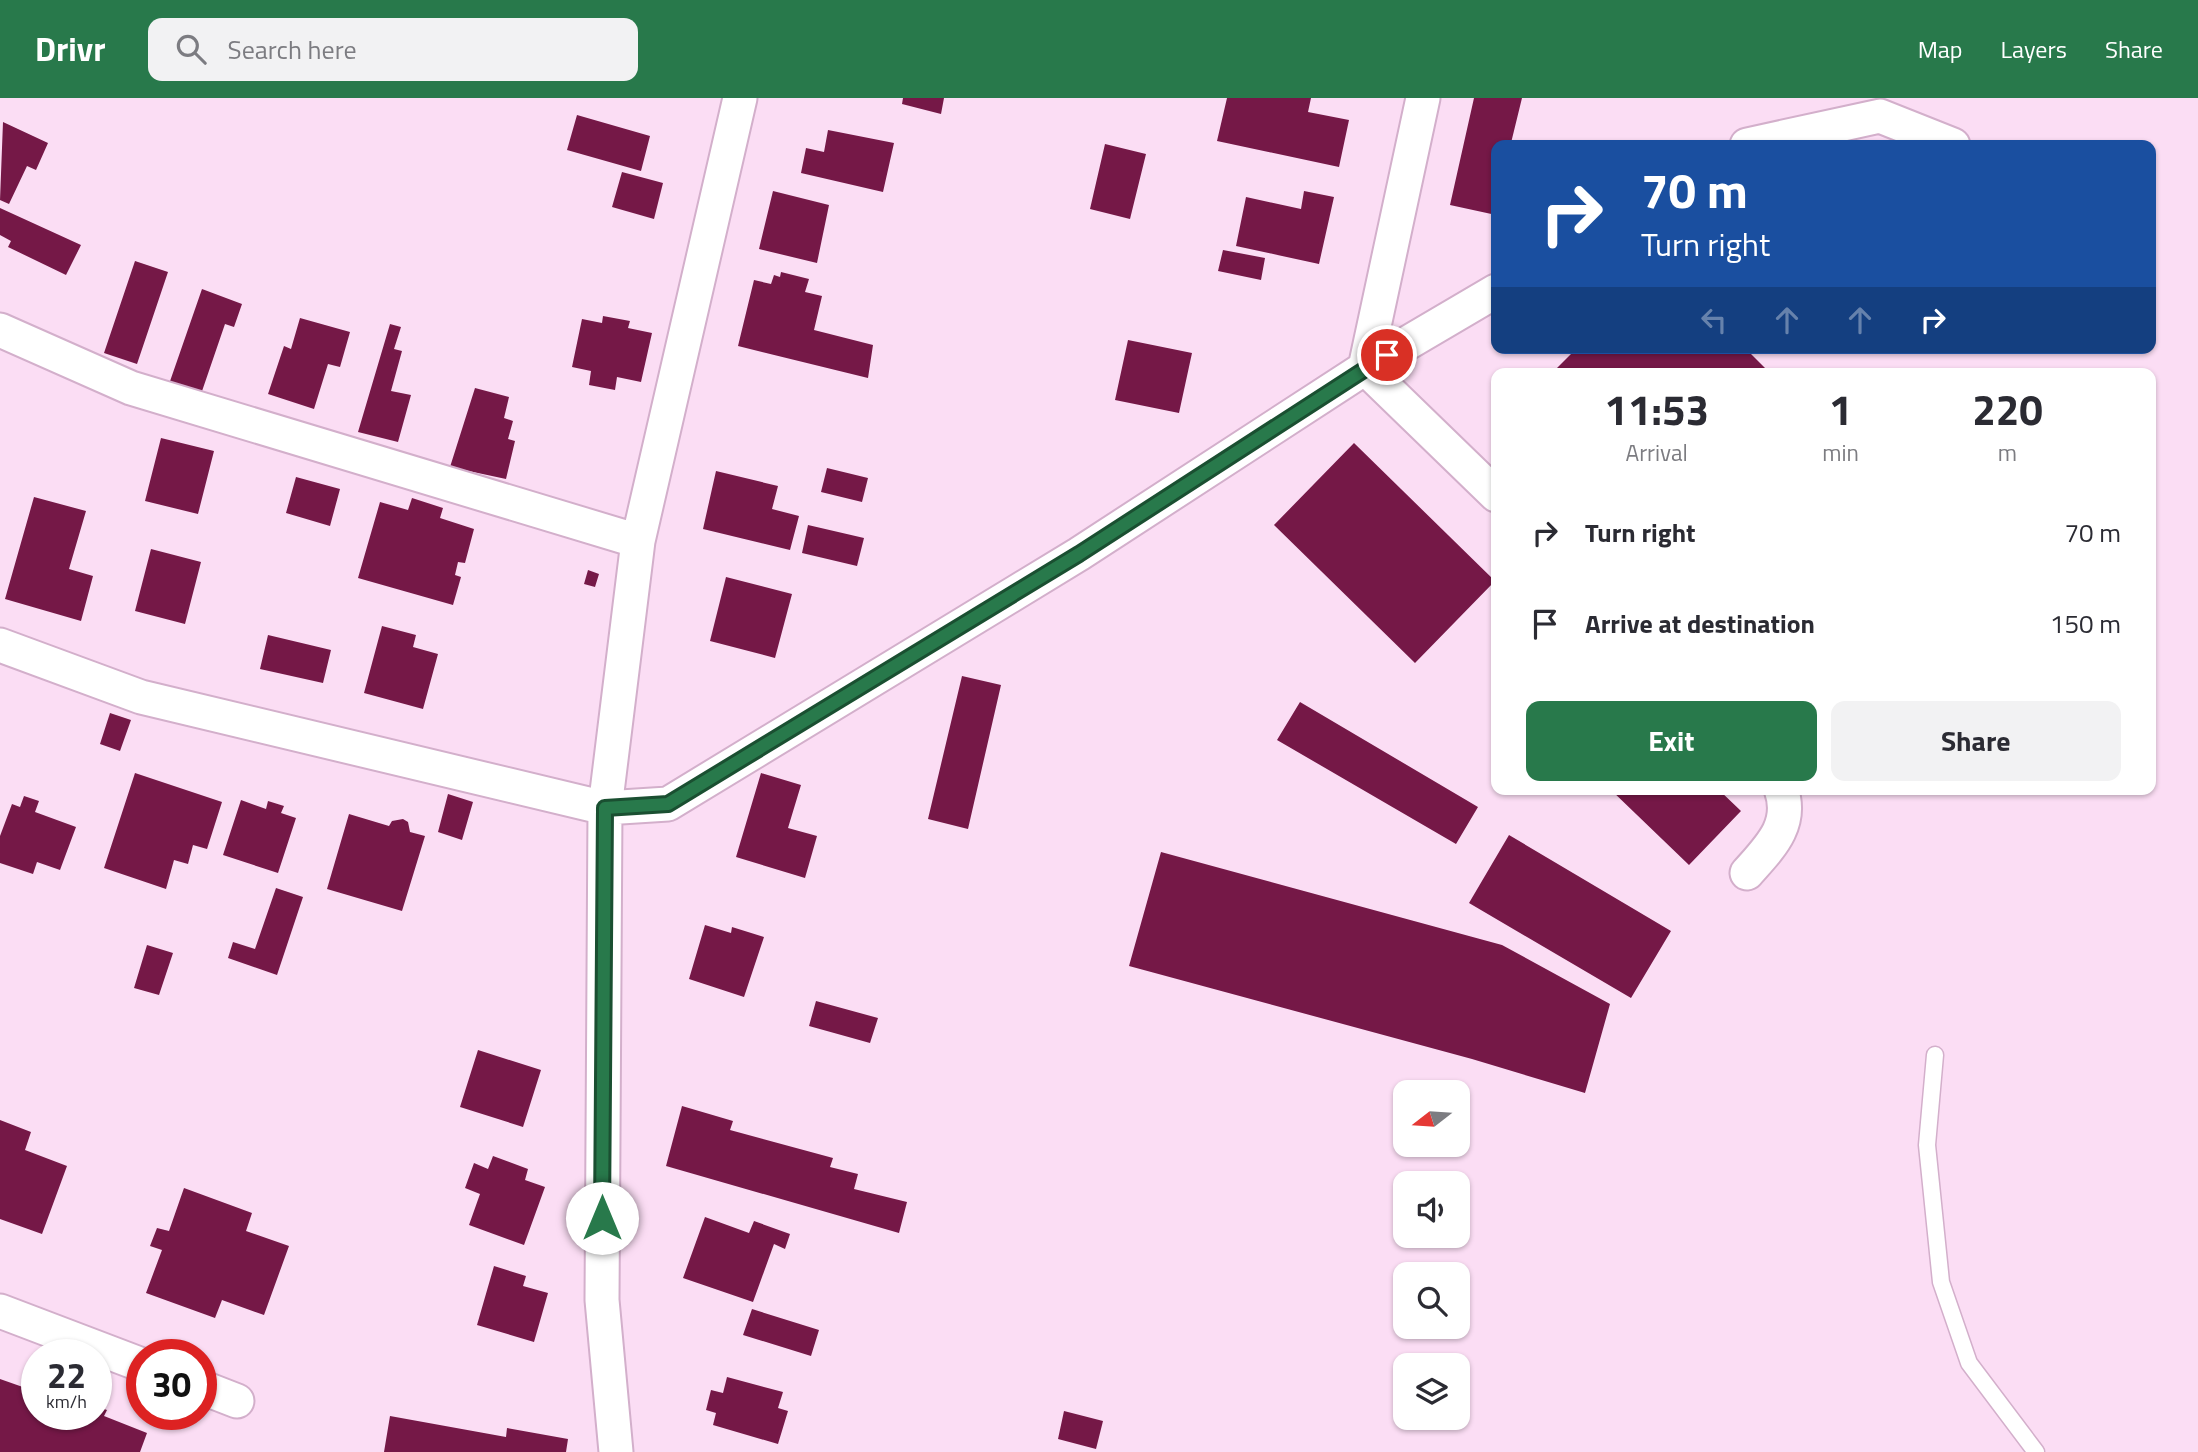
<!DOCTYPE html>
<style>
body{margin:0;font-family:"Titillium Web",sans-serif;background:#f2f2f3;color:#2b2b33;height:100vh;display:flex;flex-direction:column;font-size:26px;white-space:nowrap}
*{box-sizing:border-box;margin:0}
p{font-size:23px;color:#7c7c81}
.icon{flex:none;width:38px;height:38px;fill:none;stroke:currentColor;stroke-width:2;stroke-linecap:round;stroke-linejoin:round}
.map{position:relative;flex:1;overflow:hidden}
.side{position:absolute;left:1491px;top:270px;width:665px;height:427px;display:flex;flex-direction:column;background:#fff;border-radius:14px;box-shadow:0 2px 5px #0004}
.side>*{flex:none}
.top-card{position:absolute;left:1491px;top:42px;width:665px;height:214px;border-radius:14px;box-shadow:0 2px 5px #0004;background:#1a4fa0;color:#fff;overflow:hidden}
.needle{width:46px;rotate:253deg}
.buttons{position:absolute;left:1393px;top:982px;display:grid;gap:14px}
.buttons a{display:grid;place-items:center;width:77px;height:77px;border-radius:14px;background:#fff;box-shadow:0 2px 5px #0004;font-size:35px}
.speed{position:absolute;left:21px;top:1241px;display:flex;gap:14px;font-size:35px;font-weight:700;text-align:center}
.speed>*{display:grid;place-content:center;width:91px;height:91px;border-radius:50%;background:#fff;box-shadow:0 2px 5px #0004;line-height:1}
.speed small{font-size:18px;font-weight:400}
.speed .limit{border:10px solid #d22;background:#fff;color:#111}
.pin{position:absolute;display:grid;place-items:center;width:60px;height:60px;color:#fff;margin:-30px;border:4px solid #fff;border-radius:50%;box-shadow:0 2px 7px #0007}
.me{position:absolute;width:77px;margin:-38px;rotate:0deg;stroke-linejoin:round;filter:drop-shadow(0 0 5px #0008)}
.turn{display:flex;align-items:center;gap:24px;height:147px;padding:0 35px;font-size:32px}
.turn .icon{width:91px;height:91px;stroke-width:2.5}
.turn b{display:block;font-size:49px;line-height:60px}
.lanes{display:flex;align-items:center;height:66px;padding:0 35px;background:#0003;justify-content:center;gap:35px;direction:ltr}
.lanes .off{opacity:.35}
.eta{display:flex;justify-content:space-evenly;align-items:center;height:119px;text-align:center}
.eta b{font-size:42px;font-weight:700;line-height:49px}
.action{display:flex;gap:14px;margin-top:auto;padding:14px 35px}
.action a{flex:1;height:80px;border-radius:14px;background:#28794b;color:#fff;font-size:28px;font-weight:700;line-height:80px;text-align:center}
.action a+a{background:#f2f2f3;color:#2b2b33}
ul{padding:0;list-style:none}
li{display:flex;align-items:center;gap:21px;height:91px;padding:0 35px}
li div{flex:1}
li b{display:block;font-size:26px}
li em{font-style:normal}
header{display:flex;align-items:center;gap:42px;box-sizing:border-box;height:98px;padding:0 35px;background:#28794b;color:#fff}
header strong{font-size:33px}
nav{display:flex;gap:38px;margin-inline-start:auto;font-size:24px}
.search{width:490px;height:63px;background:#f2f2f3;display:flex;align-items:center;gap:18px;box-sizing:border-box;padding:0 24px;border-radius:14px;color:#7c7c81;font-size:26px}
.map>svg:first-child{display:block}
</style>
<header>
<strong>Drivr</strong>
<div class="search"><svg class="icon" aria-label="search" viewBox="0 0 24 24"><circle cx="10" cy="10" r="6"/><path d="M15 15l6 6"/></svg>Search here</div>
<nav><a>Map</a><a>Layers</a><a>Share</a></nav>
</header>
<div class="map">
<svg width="2198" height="1354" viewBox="0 0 2198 1354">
<rect width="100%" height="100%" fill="#fbddf4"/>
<path fill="#751847" d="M903 0H944L941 16 902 6Z
M1227 0H1311L1308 14 1349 22 1339 69 1217 43Z
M1474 0H1522L1511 45 1517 47H1496V117L1450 107Z
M577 17 650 38 641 73 567 52Z
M3 24 48 45 36 72 27 68 9 106 0 102Z
M828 32 894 45 883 94 801 75 806 50 824 54Z
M1105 46 1146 56 1130 121 1090 111Z
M622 74 663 85 654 121 612 109Z
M773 93 829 107 817 165 759 151Z
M1304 93 1334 99 1319 166 1236 148 1246 99 1301 111Z
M0 110 81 147 66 177 8 149 11 143 0 137Z
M1223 152 1265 160 1261 182 1218 173Z
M135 163 168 174 137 266 104 255Z
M781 174 809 181 805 194 822 198 814 232 873 247 868 280 738 248 754 182 771 186 774 177 780 179Z
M202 191 242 206 234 229 225 226 200 299 168 289Z
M603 218 630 223 628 230 652 235 641 284 617 279 615 292 589 287 591 273 572 269 582 221 602 225Z
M300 220 350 234 340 269 328 266 314 311 268 296 284 248 291 251Z
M390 226 401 229 394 251 402 253 391 293 411 297 398 344 358 334Z
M1128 242 1192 255 1179 315 1115 302Z
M1577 250H1700L1705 255 1710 250H1745L1770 275H1559L1556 271Z
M475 290 509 299 504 320 513 323 508 341 515 343 506 381 450 369Z
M161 340 214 353 198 416 145 403Z
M1354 345 1495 483 1415 565 1274 427Z
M827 370 868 380 862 404 821 394Z
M716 373 778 388 772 411 799 418 790 452 703 431Z
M296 379 340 391 330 428 286 415Z
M34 399 86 413 69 471 93 478 81 523 5 501Z
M412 400 443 410 440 420 474 431 465 465 458 464 455 477 461 479 453 507 358 480 380 404 408 412Z
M808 427 864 440 857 468 802 455Z
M151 451 201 464 185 526 135 513Z
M588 472 599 476 595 489 584 486Z
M726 479 792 496 775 560 710 543Z
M382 528 416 537 413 549 438 556 423 611 364 595Z
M268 537 331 552 323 585 260 571Z
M962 578 1001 587 968 731 928 721Z
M1300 604 1478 709 1456 746 1277 642Z
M110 615 131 622 120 653 100 646Z
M135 675 222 704 207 751 193 747 188 766 174 762 166 791 104 770Z
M761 675 801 687 788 730 817 738 805 780 736 759Z
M1610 691H1718L1741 713 1689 767Z
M448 696 473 704 462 742 438 734Z
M24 698 39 703 35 714 76 729 60 772 37 764 33 776 0 765V738L12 706 20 709Z
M241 702 266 711 268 703 284 708 281 715 296 720 278 775 223 757Z
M349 716 389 728 392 723 403 721 408 724 410 734 425 738 402 813 327 791Z
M1509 737 1671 833 1631 900 1469 805Z
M1161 754 1502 847 1610 906 1585 995 1472 961 1129 868Z
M276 790 303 799 277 877 228 860 233 844 255 851Z
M705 827 731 835 732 829 764 839 744 899 689 881Z
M147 847 173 855 159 897 134 890Z
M816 903 878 920 870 945 809 928Z
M478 952 541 972 523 1029 460 1009Z
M682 1008 733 1023 730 1032 833 1060 830 1069 858 1076 854 1091 907 1104 899 1135 666 1068Z
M0 1022 31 1034 25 1052 67 1068 42 1136 0 1121Z
M493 1058 528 1071 525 1082 545 1089 524 1147 469 1127 480 1096 465 1090 474 1065 488 1071Z
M184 1090 252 1115 246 1133 289 1148 264 1217 222 1202 215 1220 146 1195 162 1152 150 1148 157 1130 169 1133Z
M705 1119 749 1135 754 1123 790 1136 785 1151 774 1146 753 1204 683 1180Z
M494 1168 526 1178 523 1188 548 1195 534 1244 477 1227Z
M752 1211 819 1232 811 1258 743 1237Z
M727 1279 783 1294 778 1310 788 1313 778 1346 713 1327 716 1315 706 1312 711 1292 723 1295Z
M0 1281 37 1294V1316H96V1308L107 1312 104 1318 147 1335 140 1354H0Z
M1064 1313 1103 1323 1096 1351 1058 1341Z
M390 1318 506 1339 507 1330 568 1341 566 1354H384Z"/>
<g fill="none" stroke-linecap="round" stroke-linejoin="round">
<defs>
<path id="service" d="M1935 957 1927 1047 1941 1184 1969 1265 2036 1354"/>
<path id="minor" d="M1747 47 1880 18 1953 47
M1496 193 1365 270 1496 397
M0 232 131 290 638 443
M0 547 141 599 605 710 668 706 1079 456 1365 270 1423 0
M1747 775C1769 750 1794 727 1781 691
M0 1213 142 1267
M201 1289 237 1303
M616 1354 602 1202 605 710 638 443 740 0"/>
</defs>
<use href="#service" stroke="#d3afcb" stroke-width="19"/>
<use href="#minor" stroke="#d3afcb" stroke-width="37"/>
<use href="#service" stroke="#fff" stroke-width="16"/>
<use href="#minor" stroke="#fff" stroke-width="33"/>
</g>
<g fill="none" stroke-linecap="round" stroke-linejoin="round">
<defs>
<path id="route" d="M602 1120 605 710 668 706 1079 456 1387 257"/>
</defs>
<use href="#route" stroke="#1a4f31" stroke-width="18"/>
<use href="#route" stroke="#28794b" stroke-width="12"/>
</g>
</svg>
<div class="buttons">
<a><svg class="needle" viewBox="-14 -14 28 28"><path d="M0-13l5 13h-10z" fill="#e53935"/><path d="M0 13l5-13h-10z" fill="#7c7c81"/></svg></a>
<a><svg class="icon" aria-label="sound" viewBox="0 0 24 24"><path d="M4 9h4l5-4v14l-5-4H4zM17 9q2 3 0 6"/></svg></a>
<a><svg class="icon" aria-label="search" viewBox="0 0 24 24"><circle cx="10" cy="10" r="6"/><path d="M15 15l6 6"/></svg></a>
<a><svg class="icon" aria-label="layers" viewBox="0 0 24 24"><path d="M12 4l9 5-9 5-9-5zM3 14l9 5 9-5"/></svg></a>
</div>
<div class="speed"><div>22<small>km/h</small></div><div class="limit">30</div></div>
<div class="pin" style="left:1387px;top:257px;background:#d93025"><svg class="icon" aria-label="arrive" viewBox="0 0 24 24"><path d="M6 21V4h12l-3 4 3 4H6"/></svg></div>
<svg class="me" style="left:602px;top:1120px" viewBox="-20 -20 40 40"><circle r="19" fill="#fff"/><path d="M0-13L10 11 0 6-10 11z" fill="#28794b"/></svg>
<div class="top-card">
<div class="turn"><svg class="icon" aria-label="right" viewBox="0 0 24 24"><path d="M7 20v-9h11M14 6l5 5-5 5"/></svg><div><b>70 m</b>Turn right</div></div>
<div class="lanes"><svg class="icon off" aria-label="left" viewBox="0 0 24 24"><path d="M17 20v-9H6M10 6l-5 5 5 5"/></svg><svg class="icon off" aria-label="ahead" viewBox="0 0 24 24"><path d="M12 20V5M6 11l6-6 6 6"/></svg><svg class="icon off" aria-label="ahead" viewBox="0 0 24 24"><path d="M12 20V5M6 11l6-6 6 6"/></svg><svg class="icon" aria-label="right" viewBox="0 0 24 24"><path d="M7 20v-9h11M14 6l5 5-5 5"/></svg></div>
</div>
<section class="side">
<div class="eta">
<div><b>11:53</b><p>Arrival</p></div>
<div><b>1</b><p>min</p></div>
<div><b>220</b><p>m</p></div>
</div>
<ul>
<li><svg class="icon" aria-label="right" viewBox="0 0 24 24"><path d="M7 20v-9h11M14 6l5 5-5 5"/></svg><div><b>Turn right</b></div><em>70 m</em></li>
<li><svg class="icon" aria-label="arrive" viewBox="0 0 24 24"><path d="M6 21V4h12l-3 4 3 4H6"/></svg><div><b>Arrive at destination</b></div><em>150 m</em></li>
</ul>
<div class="action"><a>Exit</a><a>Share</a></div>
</section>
</div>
